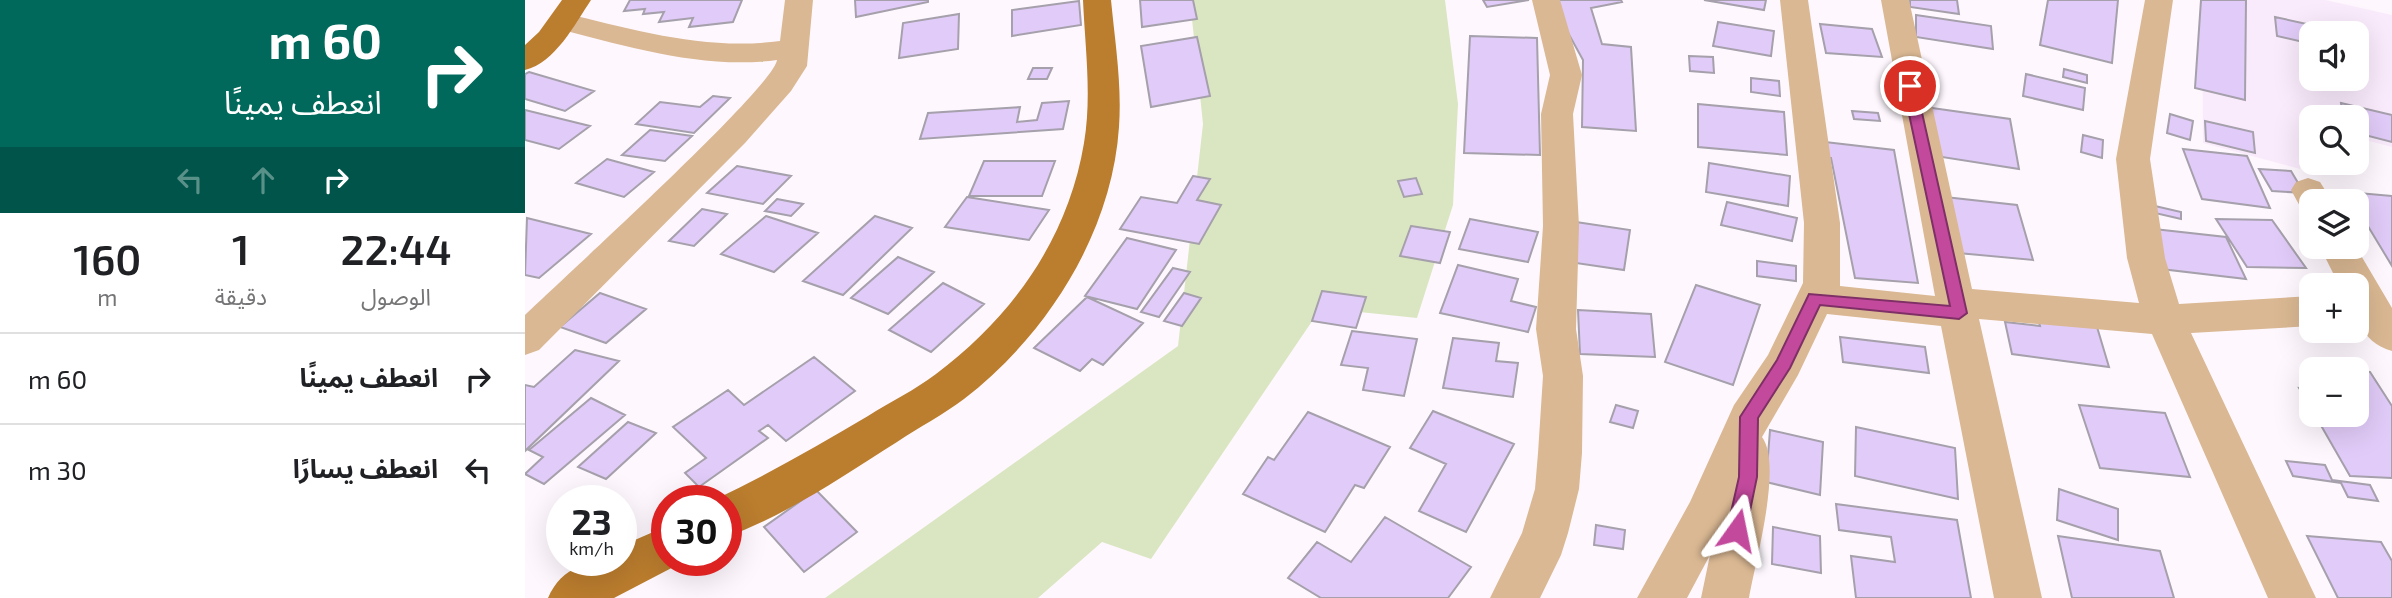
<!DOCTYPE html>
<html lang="ar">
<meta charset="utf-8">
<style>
body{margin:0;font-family:"Exo 2","Noto Sans Arabic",sans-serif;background:#f6f6f6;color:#202124;direction:rtl;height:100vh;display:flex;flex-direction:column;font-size:26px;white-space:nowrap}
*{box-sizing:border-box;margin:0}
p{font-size:23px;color:#757577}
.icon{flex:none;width:38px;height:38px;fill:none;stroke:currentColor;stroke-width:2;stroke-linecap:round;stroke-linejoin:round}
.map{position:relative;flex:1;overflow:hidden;direction:ltr}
.panel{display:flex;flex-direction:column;background:#fff;width:525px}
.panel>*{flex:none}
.hud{background:#00695c;color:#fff;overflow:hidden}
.tools{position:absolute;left:1774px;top:21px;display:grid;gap:14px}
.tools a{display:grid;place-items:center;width:70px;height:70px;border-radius:14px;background:#fff;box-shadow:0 7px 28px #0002;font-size:35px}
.speed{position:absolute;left:21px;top:485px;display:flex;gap:14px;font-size:35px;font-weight:700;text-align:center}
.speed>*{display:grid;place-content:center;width:91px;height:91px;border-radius:50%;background:#fff;box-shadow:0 7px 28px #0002;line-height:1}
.speed small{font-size:18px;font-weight:400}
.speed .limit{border:10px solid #d22;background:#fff;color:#111}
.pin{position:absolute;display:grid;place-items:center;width:60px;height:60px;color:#fff;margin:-30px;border:4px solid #fff;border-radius:50%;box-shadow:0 2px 7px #0007}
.me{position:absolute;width:77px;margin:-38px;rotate:12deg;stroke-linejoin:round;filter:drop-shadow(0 0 5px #0008)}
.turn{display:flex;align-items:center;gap:24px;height:147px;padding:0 28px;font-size:32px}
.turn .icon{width:91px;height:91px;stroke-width:2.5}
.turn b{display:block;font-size:49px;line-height:60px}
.lanes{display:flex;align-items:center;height:66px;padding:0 28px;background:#0003;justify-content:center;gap:35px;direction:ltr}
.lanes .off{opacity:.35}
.eta{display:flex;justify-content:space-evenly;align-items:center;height:119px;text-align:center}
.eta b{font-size:42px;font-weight:600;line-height:49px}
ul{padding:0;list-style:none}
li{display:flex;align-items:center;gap:21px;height:91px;padding:0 28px;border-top:2px solid #e0e0e0}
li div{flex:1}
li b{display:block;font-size:26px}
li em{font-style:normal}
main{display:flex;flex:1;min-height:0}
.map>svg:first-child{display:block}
</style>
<main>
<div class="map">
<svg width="1867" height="598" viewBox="0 0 1867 598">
<rect width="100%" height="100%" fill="#fef8fe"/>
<path fill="#faebfc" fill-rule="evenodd" d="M1677 0H1801L1867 15V147L1832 138V117H1787V125L1781 124 1775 169 1678 143ZM1787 33H1832V79H1787Z"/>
<path fill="#dae6c2" d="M665 0H920L933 104 928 205 892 318 796 308 626 559 577 542 513 598H300L653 346 678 124Z"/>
<path fill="#e1cbf8" stroke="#a5a0ab" stroke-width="2" d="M105 0H217L208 22 164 27 168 18 134 22 139 12 118 14 120 9 99 11Z
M330 0H403V2L331 17Z
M615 0H668L672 19 617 27Z
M958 0H1004L962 7Z
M1025 0H1096L1097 2 1066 8 1077 44 1106 47 1111 131 1057 127 1058 60Z
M1179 0H1241L1239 10Z
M1385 0H1432L1434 14 1385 7Z
M1523 0H1593L1587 63 1515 45Z
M1676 0H1721L1720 100 1670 88Z
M554 1 556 25 487 36V10Z
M434 14 433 49 374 58 378 23Z
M1391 15 1466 26 1468 49 1391 37Z
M1750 17 1823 33H1787V44L1752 36Z
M1193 22 1249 31 1246 56 1188 46Z
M1295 24 1347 29 1357 57 1301 53Z
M945 36 1012 38 1015 155 939 153Z
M672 37 685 96 626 107 616 46Z
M1164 56 1188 57 1189 73 1165 71Z
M508 68H527L522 79H503Z
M1539 69 1562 75V83L1538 77Z
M4 72 69 91 40 111 0 99V74Z
M1501 74 1560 88 1558 110 1498 96Z
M1226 78 1254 81 1255 96 1226 92Z
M188 96 205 98 169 133 111 124 135 102 175 107Z
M544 101 538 129 395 139 403 113 495 107 492 122 512 120 517 103Z
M1816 103 1867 115V142L1832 133V117H1818Z
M1173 104 1259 112 1262 155 1173 147Z
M1400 107 1485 119 1494 169 1404 155Z
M0 110 65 126 34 149 0 140Z
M1327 111 1353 113 1355 121 1329 119Z
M1645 114 1668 121 1665 140 1642 133Z
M1680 121 1728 132 1730 153 1681 141Z
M125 130 167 136 140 161 97 155Z
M1558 135 1578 140 1577 158 1556 152Z
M1300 142 1369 150 1393 283 1330 278 1306 158H1302Z
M1658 149 1722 156 1745 208 1677 199Z
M82 159 129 172 99 197 51 183Z
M459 161H530L517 196H444Z
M1184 163 1265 176 1263 206 1181 192Z
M212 166 266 176 238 204 182 193Z
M1734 169 1766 171 1779 193 1747 191Z
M668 176 685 179 672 200 696 205 674 244 595 229 616 197 652 203Z
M891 178 897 194 879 197 873 181Z
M1822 192 1867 196V266L1832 208V201H1828Z
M442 197 524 210 504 240 420 227Z
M1420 197 1492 205 1508 260 1433 253Z
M252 199 278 204 266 216 240 211Z
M1202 202 1272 218 1267 241 1196 225Z
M1630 206 1656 212V219L1630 213Z
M177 209 202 214 169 246 144 241Z
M241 216 293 233 249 272 196 254Z
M350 216 387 228 318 295 278 281Z
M2 218 66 234 14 278 0 275Z
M945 219 1013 232 1003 262 934 249Z
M1691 219 1747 220 1781 268 1722 267Z
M1051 222 1105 230 1099 270 1044 262Z
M886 226 925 232 915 263 875 256Z
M1620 228 1701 237 1721 279 1636 269Z
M602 238 651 250 612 309 560 296Z
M373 257 409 272 363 314 326 298Z
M1232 261 1271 266V281L1232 276Z
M933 265 993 279 986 301 1011 307 1003 332 915 313Z
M648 268 665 272 634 317 616 312Z
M418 283 459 304 406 352 364 330Z
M1171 285 1235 305 1208 385 1140 362Z
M797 291 841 297 831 328 787 321Z
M75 293 121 309 81 343 35 327Z
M659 293 676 298 657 326 639 321Z
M562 297 618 323 578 365 567 359 555 371 509 348Z
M1053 310 1126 314 1130 357 1055 354Z
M1511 310 1569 317 1584 367 1487 354 1480 322 1515 326Z
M827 331 892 339 879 396 838 390 843 368 816 365Z
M1315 337 1400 347 1404 373 1318 362Z
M928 338 974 343 971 361 993 363 988 397 918 388Z
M50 350 94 361 0 451V385L9 387Z
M289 357 330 391 261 441 243 425 234 431 243 438 174 487 160 473 181 458 148 427 203 390 219 405Z
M1832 371 1845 372 1867 406V478L1825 476 1790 415H1832Z
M1774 388 1787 389V410Z
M66 398 100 415 19 484 0 474 18 457 4 450Z
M1091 405 1113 411 1108 428 1085 422Z
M1554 405 1640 413 1665 477 1575 468Z
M908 411 989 444 941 532 894 511 921 464 885 448Z
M783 412 865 447 839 488 830 485 800 532 718 494 743 457 749 460Z
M103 422 131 433 81 479 53 467Z
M1331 427 1430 448 1433 499 1330 476Z
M1245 430 1298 442 1295 495 1241 482Z
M1761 461 1800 465 1807 480 1845 485 1853 501 1823 497 1816 483 1768 476Z
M1534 489 1593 509V540L1532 520Z
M291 490 332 532 279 572 239 527Z
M1311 504 1432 520 1446 598H1331L1326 556 1370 562 1366 537 1314 530Z
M860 517 946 567 923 598H796L763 578 792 542 826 562Z
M1071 525 1100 530 1098 549 1069 545Z
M1248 527 1295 536 1296 573 1247 564Z
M1533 536 1635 551 1649 598H1547Z
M1782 536 1856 542 1867 561V598H1813Z"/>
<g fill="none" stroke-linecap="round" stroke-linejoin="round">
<path fill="#dab893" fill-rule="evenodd" d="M260 0H288L282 66 266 91 220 143 14 350 0 355V315C35 281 249 87 252 60 177 70 102 46 29 28L24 22 29 16 39 13C110 30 181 51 255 41Z
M1007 0H1035L1057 75 1048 114 1054 226 1051 329 1058 376 1057 453 1054 489 1043 533 1036 555 1015 598H965L997 533 1010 489 1013 453 1018 376 1011 329 1018 226 1016 114 1025 75Z
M1255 0H1283L1315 223V286L1410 296 1356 0H1384L1447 289 1614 303 1602 258 1591 159 1620 0H1648L1625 159 1640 258 1654 304 1787 296V326L1666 333 1791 598H1743L1627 334 1454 319 1517 598H1469L1416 326 1302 314 1273 375 1237 437C1258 465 1230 563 1224 598H1176L1185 555 1162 598H1112L1165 502 1209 405 1243 355 1278 283 1279 223Z
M1783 178 1795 182 1807 201H1787V213L1777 210 1766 190 1771 182Z
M1795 247H1831L1867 308V351C1833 341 1832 316 1832 285H1814Z"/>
<path fill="#bb7d2e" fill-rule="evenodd" d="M37 0H66C50 24 30 63 0 70V45L14 32Z
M558 0H586C590 42 597 84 594 127 587 233 522 335 439 399 418 415 394 427 372 442 318 476 262 515 201 537V500H189C242 475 292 446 343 416 365 402 390 390 411 374 487 317 543 239 559 143 567 96 560 47 558 0Z
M142 526V560L158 562 89 598H23C37 566 64 560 96 560V546Z"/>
</g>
<path fill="#c2499c" stroke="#7e2f65" stroke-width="2" d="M1385 82 1391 86 1442 313 1434 319 1295 305 1265 368 1233 418 1232 477 1221 530 1218 536 1212 539 1205 536 1202 530 1214 477 1215 417 1252 360 1284 294 1425 306 1378 86Z"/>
</svg>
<div class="tools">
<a><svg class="icon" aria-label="sound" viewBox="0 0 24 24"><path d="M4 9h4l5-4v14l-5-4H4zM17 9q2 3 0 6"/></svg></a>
<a><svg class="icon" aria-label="search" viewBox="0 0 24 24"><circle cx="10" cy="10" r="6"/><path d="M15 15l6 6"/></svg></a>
<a><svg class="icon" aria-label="layers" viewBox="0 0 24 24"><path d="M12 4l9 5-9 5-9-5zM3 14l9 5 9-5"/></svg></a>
<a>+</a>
<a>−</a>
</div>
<div class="speed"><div>23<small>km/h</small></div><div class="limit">30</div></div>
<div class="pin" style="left:1385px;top:86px;background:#d93025"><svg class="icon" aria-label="arrive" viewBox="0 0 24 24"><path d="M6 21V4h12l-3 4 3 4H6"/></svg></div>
<svg class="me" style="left:1212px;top:530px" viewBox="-20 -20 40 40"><path d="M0-17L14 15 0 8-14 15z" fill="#c2499c" stroke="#fff" stroke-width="4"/></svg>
</div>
<section class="panel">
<div class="hud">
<div class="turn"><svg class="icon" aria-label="right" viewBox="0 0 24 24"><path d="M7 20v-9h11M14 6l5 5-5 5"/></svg><div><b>60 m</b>انعطف يمينًا</div></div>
<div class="lanes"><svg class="icon off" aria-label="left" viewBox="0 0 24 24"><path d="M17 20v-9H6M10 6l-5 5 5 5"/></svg><svg class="icon off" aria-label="ahead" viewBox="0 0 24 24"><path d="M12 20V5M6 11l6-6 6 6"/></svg><svg class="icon" aria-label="right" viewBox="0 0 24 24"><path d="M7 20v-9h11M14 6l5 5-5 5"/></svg></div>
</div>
<div class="eta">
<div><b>22:44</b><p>الوصول</p></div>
<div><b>1</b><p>دقيقة</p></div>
<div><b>160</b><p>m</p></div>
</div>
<ul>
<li><svg class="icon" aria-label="right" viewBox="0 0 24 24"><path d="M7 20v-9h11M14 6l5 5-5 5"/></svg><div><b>انعطف يمينًا</b></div><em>60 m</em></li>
<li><svg class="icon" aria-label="left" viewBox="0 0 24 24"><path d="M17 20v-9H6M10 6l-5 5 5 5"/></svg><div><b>انعطف يسارًا</b></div><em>30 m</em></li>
</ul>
</section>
</main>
